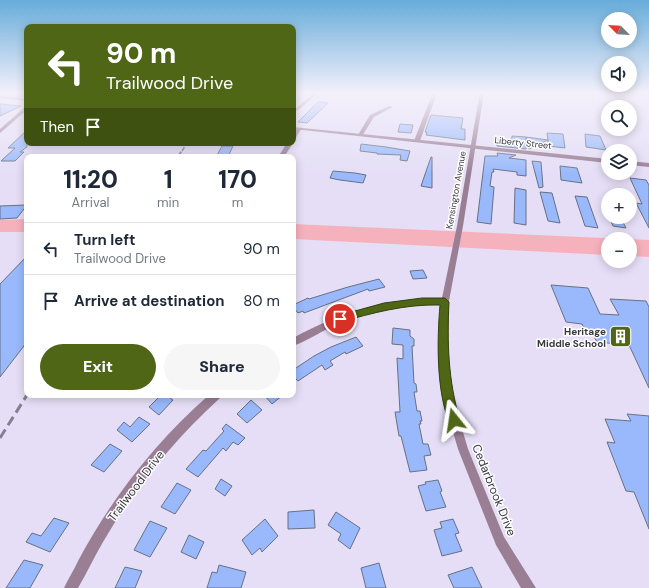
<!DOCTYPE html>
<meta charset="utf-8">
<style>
body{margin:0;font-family:"DM Sans",sans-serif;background:#f6f6f7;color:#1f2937;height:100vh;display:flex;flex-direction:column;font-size:15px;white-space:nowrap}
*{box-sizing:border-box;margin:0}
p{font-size:13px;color:#747a83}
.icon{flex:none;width:22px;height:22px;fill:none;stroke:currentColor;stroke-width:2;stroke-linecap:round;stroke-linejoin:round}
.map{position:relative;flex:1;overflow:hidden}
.sheet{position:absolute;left:24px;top:154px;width:272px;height:244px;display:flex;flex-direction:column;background:#fff;border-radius:8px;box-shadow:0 2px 10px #0003}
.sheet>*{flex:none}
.hud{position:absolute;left:24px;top:24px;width:272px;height:122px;border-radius:8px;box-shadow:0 2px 10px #0003;background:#4e6615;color:#fff;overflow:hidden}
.needle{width:26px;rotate:294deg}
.buttons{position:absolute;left:601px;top:12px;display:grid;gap:8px}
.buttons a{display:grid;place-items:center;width:36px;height:36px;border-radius:50%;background:#fff;box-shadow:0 2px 10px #0003;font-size:20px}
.pin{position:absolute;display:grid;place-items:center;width:34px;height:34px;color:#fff;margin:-17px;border:2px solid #fff;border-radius:50%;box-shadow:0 1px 4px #0007}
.me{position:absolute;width:44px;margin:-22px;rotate:345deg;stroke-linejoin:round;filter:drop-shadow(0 0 3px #0008)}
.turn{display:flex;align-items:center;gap:14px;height:84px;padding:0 16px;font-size:18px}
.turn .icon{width:52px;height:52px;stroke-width:2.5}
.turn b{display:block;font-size:28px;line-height:34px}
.then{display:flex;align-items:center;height:38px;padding:0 16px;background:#0003;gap:8px;font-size:15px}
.eta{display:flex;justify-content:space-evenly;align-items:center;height:68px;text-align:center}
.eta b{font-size:24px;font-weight:800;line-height:28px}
.button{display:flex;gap:8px;margin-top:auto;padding:8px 16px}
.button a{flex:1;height:46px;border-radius:24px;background:#4e6615;color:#fff;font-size:16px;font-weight:800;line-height:46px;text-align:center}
.button a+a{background:#f6f6f7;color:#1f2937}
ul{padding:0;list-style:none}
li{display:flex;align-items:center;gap:12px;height:52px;padding:0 16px;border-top:1px solid #e0e1e3}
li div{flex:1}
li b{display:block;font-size:15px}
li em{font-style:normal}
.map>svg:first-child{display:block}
</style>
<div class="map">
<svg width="649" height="588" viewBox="0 0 649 588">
<rect width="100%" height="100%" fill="#e5def6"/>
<path fill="#f6b2bc" d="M27 219V232H0V220Z
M293 224 649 240V257L630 256V239H608V255L293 239Z"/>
<path fill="#99b9fc" stroke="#677184" d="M318 102 328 103 307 123 298 122Z
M0 104 21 106 0 116Z
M431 115 463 118 461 129H465V140L426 135 427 132H425Z
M400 124 413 125 411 133 398 132Z
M27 130V147L20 152H24L15 161H1L15 148H8Z
M547 133 563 134 565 148 548 146V140L529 149 526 137V149L497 146 496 139 510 141V139H512V136L526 137 548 140Z
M585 134 600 136 606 150 586 147Z
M361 144 386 147 410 151 407 161 400 160 401 155 377 154V153L360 151Z
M222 146H233L228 157H216Z
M497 153 516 155 509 158 526 160V176L517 175V172L493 169 494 172H492L490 186 494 187 491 224 477 222 485 156H498Z
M431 157H432V188L421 186Z
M532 161 541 162 543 187 539 188Z
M560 166 577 168 582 183 561 180Z
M333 171 355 173 366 175 363 183 340 180 330 178Z
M630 178 646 180 649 185V228L636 203 642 204Z
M515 188 526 190V225L514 223Z
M540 192 552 193 560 223 548 221Z
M575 196 587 197 598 228 585 226Z
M27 205 17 218 0 219V206Z
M609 217H620L626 228 613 226Z
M27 256V342L0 377V284Z
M423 270 427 278 413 279 410 271Z
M379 279 385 287 369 291 368 289 304 313 303 311 298 313 293 307V305L308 298 309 299 348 287Z
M551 285 588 288 600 314 619 315 610 299 646 301 649 307V388L629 345 597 342 591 331 585 330 582 324 566 322Z
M393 328 410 330V336L414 339V346H412L414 383 416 384 417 392H414L417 411H420L422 421H420L421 424H419L423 444H428L431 455 424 456 427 470 410 472 401 436H399L395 412H400L397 358 403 359V345L392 344Z
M356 337 363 346 346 354 345 352 330 361 333 365 325 370 322 365 298 381 293 376V370L314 356 331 347Z
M161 395H166L173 400 159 415 149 407Z
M264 395H283L272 404Z
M251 400 262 410 247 423 237 414Z
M627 414 649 416V529L634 492 626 491 607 442 615 443 605 419 631 421Z
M139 417 150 424 132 442 117 430 124 422 130 427Z
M226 424 245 438 238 445 233 442 226 451 223 448 198 477 186 469 203 450 206 451 224 431 222 429Z
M110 444 122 451 104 472 91 465Z
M221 479 232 486 225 496 215 489Z
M438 480 442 491 440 492 446 507 426 511 418 486 426 484 425 482Z
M177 483 191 490 175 514 161 507Z
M314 510 315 528 288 529V512Z
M336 512 360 528 350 549 338 540 341 534 328 525Z
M54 518 69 523 50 552 26 542 32 533 41 536Z
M265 519 278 536 262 552 260 548 252 555 242 540Z
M453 519 459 533 455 534 462 551 442 556 434 530 442 528 440 522Z
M150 521 167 528 150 557 134 550Z
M189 535 204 542 196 559 181 552Z
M24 560 43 565 30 588H6Z
M379 563 386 588H366L361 568Z
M219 565 246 572 241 588H207L212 572 217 573Z
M125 567 142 571 135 588H115Z
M472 567 482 588H454L448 575Z"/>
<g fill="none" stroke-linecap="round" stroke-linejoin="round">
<path fill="#9a7e94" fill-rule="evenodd" d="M315 92H320L293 114V111Z
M433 92 437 93 420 141 415 142 414 141Z
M480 92H484L463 226 449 301 448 361 455 405 468 449 504 537 536 588H521L496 545 458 449 445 405 438 361 441 304C408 305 374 308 343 321 326 328 310 340 293 346V338C344 311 383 299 442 298L457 226Z
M389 106 393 107 374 117 362 136H358V135L370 115Z
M25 107H27V110L0 133V129Z
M297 128 301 129 295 139 293 140V134Z
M287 143H293L284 157H278Z
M209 395H221L220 398C174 440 134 489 103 542 94 557 87 573 78 588H64C68 579 74 570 78 561 111 499 156 441 209 395Z"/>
<path fill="#9a7e94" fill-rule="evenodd" d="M0 96 27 99V101L0 98Z
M293 127 608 159V163L293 129Z
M630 161 649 163V167L630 165Z"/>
<path stroke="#84808f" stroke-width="1.5" stroke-dasharray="4.5 2.5" stroke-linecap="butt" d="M182 151 187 143"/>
<path stroke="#84808f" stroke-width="2" stroke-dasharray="6 3" stroke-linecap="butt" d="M178 157 182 150"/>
<path stroke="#84808f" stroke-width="3" stroke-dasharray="10 5" stroke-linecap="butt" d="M0 438 27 395"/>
</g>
<linearGradient id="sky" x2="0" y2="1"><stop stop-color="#67acda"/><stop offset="0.53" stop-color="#f3f0fb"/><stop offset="1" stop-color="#f3f0fb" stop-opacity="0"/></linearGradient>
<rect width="649" height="175" fill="url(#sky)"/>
<path fill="#4e6615" stroke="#33420e" d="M422 298H445L449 302C447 341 448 381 460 420L458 424 454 425 450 424C436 392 437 339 440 305 405 304 373 313 340 322L337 321 336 319 337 316 384 303Z"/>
<defs>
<symbol id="building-square" viewBox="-11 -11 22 22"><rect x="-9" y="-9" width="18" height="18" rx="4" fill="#4e6615" stroke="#fff"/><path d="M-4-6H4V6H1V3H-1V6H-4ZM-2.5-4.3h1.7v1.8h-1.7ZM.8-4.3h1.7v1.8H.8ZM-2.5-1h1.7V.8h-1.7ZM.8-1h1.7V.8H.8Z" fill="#fff"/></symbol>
</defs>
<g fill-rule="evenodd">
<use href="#building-square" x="608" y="324" width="25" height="25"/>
</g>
<g text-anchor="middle" stroke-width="3" stroke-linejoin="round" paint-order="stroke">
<g font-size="9" fill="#393740" stroke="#fff">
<text transform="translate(523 143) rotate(6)" y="3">Liberty Street</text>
<text transform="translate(456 190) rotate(-80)" y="3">Kensington Avenue</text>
</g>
<g font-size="10" font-weight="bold" fill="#393740" stroke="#fff" text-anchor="end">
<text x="606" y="335">Heritage<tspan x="606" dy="12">Middle School</tspan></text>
</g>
<g font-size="12" fill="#393740" stroke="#fff">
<text transform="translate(136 486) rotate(-53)" y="4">Trailwood Drive</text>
<text transform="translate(494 490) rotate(68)" y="4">Cedarbrook Drive</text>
</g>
</g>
</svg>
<div class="buttons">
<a><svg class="needle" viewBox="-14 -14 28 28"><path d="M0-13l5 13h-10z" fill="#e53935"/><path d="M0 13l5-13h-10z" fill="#747a83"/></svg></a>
<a><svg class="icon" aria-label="sound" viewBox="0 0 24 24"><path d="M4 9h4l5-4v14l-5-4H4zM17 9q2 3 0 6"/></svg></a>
<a><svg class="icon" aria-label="search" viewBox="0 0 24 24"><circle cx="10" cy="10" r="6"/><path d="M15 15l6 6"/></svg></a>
<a><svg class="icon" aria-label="layers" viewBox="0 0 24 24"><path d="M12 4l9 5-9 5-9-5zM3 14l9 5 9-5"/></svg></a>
<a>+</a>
<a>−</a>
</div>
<div class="pin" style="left:340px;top:319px;background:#d93025"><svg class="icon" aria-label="arrive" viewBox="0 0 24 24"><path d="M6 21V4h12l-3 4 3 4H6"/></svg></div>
<svg class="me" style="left:454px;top:420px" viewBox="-20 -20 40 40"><path d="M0-17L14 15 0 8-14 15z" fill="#4e6615" stroke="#fff" stroke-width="4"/></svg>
<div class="hud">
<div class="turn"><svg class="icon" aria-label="left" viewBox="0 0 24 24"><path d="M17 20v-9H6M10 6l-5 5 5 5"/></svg><div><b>90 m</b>Trailwood Drive</div></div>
<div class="then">Then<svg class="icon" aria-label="arrive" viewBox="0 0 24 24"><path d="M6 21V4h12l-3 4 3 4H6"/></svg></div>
</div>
<section class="sheet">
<div class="eta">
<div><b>11:20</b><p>Arrival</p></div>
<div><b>1</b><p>min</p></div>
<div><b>170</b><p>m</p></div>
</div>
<ul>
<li><svg class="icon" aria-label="left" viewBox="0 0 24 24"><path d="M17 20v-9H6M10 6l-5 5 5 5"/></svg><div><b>Turn left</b><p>Trailwood Drive</p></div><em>90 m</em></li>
<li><svg class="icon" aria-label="arrive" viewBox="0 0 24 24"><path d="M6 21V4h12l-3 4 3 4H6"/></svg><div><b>Arrive at destination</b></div><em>80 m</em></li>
</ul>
<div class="button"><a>Exit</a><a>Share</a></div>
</section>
</div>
